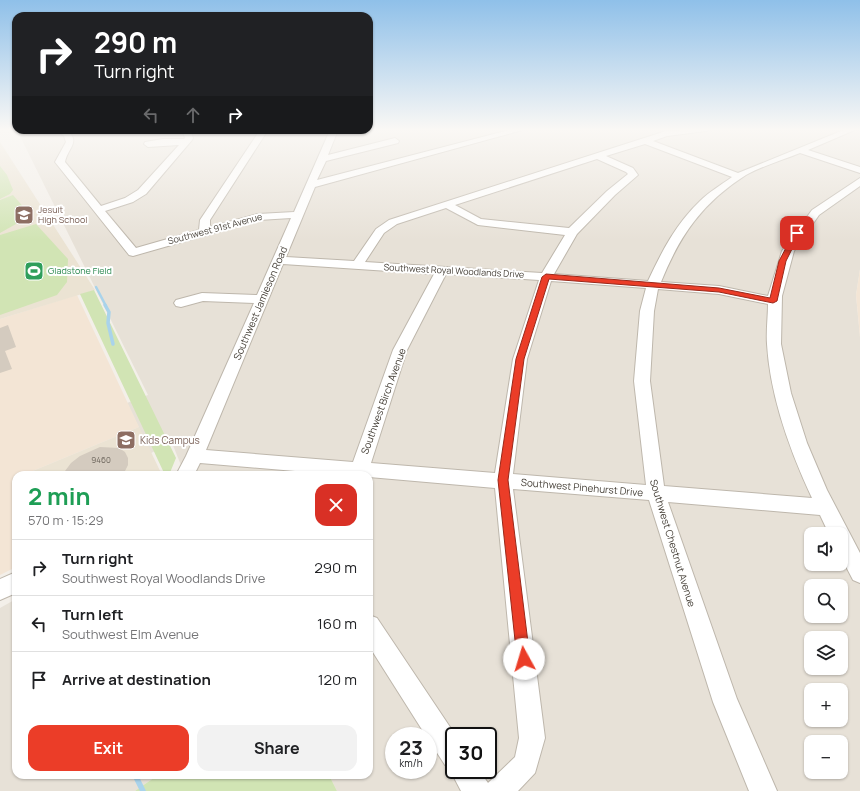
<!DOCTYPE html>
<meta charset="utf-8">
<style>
body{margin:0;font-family:Manrope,sans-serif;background:#f2f2f2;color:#202124;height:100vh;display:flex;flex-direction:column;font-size:15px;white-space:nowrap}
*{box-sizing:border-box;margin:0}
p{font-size:13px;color:#757577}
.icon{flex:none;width:22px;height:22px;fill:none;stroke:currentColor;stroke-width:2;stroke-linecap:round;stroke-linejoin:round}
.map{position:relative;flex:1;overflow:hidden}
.panel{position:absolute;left:12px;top:471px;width:361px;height:308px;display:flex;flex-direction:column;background:#fff;border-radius:12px;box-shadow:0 1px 3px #0004}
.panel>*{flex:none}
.banner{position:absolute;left:12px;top:12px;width:361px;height:122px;border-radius:12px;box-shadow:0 1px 3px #0004;background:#202124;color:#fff;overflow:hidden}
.fabs{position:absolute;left:804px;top:527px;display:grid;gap:8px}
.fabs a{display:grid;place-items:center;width:44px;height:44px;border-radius:8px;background:#fff;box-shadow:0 1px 3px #0004;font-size:20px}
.speed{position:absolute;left:385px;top:727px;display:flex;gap:8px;font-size:20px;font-weight:700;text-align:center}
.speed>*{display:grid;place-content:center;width:52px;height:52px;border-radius:50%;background:#fff;box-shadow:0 1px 3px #0004;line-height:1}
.speed small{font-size:10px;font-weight:400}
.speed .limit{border:2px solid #111;border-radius:6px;background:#fff;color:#111}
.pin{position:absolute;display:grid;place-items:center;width:34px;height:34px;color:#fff;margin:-17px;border-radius:8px;box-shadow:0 2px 6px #0006}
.me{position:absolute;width:44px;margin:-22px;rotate:354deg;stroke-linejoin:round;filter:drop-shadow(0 0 3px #0008)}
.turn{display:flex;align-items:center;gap:14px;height:84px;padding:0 16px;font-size:18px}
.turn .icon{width:52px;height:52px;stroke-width:2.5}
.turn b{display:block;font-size:28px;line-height:34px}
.lanes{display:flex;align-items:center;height:38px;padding:0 16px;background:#0003;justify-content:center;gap:20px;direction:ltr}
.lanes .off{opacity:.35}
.round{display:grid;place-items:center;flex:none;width:42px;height:42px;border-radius:12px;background:#f2f2f2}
.summary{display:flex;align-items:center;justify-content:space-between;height:68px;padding:0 16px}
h1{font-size:24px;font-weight:700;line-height:30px;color:#1e9e55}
.primary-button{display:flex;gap:8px;margin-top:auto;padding:8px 16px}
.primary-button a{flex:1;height:46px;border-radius:12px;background:#eb3d28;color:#fff;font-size:16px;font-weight:700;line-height:46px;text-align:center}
.primary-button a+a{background:#f2f2f2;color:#202124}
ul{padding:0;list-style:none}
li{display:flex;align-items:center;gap:12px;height:56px;padding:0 16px;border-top:1px solid #e0e0e0}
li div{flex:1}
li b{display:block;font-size:15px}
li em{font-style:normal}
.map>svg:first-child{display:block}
</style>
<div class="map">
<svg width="860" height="791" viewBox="0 0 860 791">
<rect width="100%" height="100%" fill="#f3efe9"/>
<path fill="#e7e1d7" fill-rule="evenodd" d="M860 129V269L856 295 860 337V791H337L329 775H369V475H185L172 443 151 453 127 403 148 395 17 130ZM811 534H841V564H811ZM811 586H841V616H811ZM811 638H841V668H811ZM811 690H841V720H811ZM394 736H428V770H394ZM454 736H488V770H454ZM811 742H841V772H811Z
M16 599V775H158L135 791H0V608Z"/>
<path fill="#f3e5d5" d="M860 269V337L856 295Z
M77 295 139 427 23 475H16V478L13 479 16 493V567L0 575V319Z"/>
<path fill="#ebe3d3" d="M0 142 95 290 0 319Z
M139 427 162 475H23Z"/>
<path fill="#d1e4b4" d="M0 166 7 175 13 190 10 194 0 199Z
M13 195 26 210 16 224 0 233V200Z
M36 224 68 259 67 282 57 295 0 315V235Z
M94 290 176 458 169 475H165L80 294Z
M158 775H329L337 791H135Z"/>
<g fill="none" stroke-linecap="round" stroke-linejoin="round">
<path stroke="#a9d3eb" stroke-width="2.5" d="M96 287 106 306"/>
<path stroke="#a9d3eb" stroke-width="3.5" d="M105 305 109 312 108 323 113 344"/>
<path stroke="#a9d3eb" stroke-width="5.5" d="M135 775 143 791"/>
</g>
<path fill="#d4cbbf" d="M8 325 16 347 5 351 12 369 0 373V328Z
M100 447 119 448 125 452 128 458V465L123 475H62L71 463 80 456Z"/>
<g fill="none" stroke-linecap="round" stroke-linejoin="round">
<defs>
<path id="minor" d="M513 129H526L315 187 286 257 354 261 376 229 389 220 666 131 710 129 706 131 667 136 653 141 738 173 846 129H857L808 150 860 167V173L800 153C783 160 762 166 746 175 702 203 680 235 661 282L719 286 768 296 782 251 812 210 860 178V186L819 215 794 251 782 296 781 344 791 393 807 443 827 490 860 553V583L853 580 841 557V534H829L820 515 668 502 737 699 777 791H749L713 702 649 500 513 489 545 738 535 773 518 791H461L450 770 451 768 445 765 428 739V736H426L369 646V615L377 618 456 736H454V770H479L488 783 515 757 519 738 495 488 369 477V475H342L200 463 194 475H176L186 456 254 303 203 301 181 307 176 306 174 303 176 300 202 293 257 295 291 218 259 220 133 256 129 255 55 162 66 142 64 136 57 130H66C82 141 67 149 65 162L101 206 125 198 138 190 179 145 148 147 144 144 145 142 163 139H184L185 138 182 130H190L193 138 192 140 146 194 133 202 105 211 136 248 199 230 200 220 260 130H268L210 220V227L258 214 294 212 330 130H338L328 155 395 138 399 141 398 143 326 161 317 180ZM645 144 732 177C721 185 709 192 700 201 676 224 662 251 648 281L554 274 577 234 615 195 638 175 633 168 606 156ZM597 159 626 172 628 174 607 191 569 228 481 219 455 205ZM446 208 478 225 565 235 542 273 365 262 384 233 397 224ZM283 264 434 274 393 350 353 462 206 450ZM446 274 539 280 513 359 495 473 371 463 407 350ZM551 281 646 288 640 311 634 381 646 485 513 474 527 359ZM658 289 719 294 768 304C768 317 766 331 767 344 770 396 790 451 812 498L664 486 650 381 654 311Z
M16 572V593L0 600V579Z"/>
</defs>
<use href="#minor" stroke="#beb7ac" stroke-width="2"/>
<use href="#minor" fill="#fff" fill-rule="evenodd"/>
</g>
<linearGradient id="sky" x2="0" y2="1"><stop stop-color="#8fc0e9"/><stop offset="0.54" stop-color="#faf8f5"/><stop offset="1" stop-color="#faf8f5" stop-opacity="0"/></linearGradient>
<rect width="860" height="240" fill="url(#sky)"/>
<path fill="#eb3d28" stroke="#99281a" d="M797 231 800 233 786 261 777 301 773 303 719 292 549 279 524 359 508 480 530 659 528 664 524 666 519 664 517 659 498 480 516 359 542 277 546 274 719 288 770 298 779 261 794 233Z"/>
<defs>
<symbol id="school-square" viewBox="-11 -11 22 22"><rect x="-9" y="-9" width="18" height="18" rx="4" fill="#8d6e63" stroke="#fff"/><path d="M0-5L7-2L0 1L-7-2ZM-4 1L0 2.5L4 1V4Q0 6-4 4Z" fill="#fff"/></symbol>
<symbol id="stadium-square" viewBox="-11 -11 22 22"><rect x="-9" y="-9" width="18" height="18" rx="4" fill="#2e9e5b" stroke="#fff"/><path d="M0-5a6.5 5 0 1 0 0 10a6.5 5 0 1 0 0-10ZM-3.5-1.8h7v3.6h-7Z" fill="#fff"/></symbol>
</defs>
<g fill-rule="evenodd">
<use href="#school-square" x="13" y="204" width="22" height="22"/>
<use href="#stadium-square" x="23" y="260" width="22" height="22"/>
<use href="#school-square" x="115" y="429" width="22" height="22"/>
</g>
<g text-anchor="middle" stroke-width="4" stroke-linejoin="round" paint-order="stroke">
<g font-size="8" fill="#6a635a">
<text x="101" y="463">9460</text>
</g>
<g font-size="9" fill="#785e54" stroke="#fff" text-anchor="start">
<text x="38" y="213">Jesuit<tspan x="38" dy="10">High School</tspan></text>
</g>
<g font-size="9" fill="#464038" stroke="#fff">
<text transform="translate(215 229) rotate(-15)" y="3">Southwest 91st Avenue</text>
<text transform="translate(454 271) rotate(3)" y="3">Southwest Royal Woodlands Drive</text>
</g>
<g font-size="9" fill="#27864d" stroke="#fff" text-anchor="start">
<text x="48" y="274">Gladstone Field</text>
</g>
<g font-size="10" fill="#464038" stroke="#fff">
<text transform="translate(260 303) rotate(-67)" y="4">Southwest Jamieson Road</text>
<text transform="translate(383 401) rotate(-70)" y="4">Southwest Birch Avenue</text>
<text transform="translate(582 487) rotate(5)" y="4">Southwest Pinehurst Drive</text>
<text transform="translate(673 543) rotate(73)" y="4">Southwest Chestnut Avenue</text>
</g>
<g font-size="10" fill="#785e54" stroke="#fff" text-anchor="start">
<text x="140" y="444">Kids Campus</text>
</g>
</g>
</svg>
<div class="fabs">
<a><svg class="icon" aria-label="sound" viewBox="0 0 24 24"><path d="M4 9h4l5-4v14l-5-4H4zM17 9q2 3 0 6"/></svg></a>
<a><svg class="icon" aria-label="search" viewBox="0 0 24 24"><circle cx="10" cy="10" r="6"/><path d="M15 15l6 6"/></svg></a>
<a><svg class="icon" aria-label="layers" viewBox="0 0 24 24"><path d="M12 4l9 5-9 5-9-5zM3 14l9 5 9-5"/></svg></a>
<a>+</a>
<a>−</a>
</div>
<div class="speed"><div>23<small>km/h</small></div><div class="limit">30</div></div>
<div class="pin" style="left:797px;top:233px;background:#d93025"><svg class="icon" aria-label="arrive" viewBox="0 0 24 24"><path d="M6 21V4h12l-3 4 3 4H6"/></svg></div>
<svg class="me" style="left:524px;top:659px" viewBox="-20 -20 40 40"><circle r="19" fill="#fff"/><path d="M0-13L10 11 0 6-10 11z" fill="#eb3d28"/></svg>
<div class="banner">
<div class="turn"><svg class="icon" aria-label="right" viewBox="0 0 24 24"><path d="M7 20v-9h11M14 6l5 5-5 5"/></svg><div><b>290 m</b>Turn right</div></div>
<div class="lanes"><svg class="icon off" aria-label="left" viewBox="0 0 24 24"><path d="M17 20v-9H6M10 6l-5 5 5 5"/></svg><svg class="icon off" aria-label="ahead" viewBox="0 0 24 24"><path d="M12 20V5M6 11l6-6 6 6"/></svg><svg class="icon" aria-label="right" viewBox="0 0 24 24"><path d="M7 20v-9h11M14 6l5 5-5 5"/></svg></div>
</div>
<section class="panel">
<div class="summary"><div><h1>2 min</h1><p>570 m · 15:29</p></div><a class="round" style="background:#d93025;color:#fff"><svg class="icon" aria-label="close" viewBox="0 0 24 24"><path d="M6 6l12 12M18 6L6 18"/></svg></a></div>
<ul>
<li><svg class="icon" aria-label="right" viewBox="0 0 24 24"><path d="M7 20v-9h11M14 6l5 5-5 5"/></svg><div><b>Turn right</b><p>Southwest Royal Woodlands Drive</p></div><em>290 m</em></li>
<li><svg class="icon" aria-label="left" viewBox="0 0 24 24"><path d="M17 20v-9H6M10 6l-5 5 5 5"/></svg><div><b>Turn left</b><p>Southwest Elm Avenue</p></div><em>160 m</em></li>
<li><svg class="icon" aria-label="arrive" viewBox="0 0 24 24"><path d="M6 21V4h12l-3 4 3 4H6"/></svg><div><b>Arrive at destination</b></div><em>120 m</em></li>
</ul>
<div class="primary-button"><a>Exit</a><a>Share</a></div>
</section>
</div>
